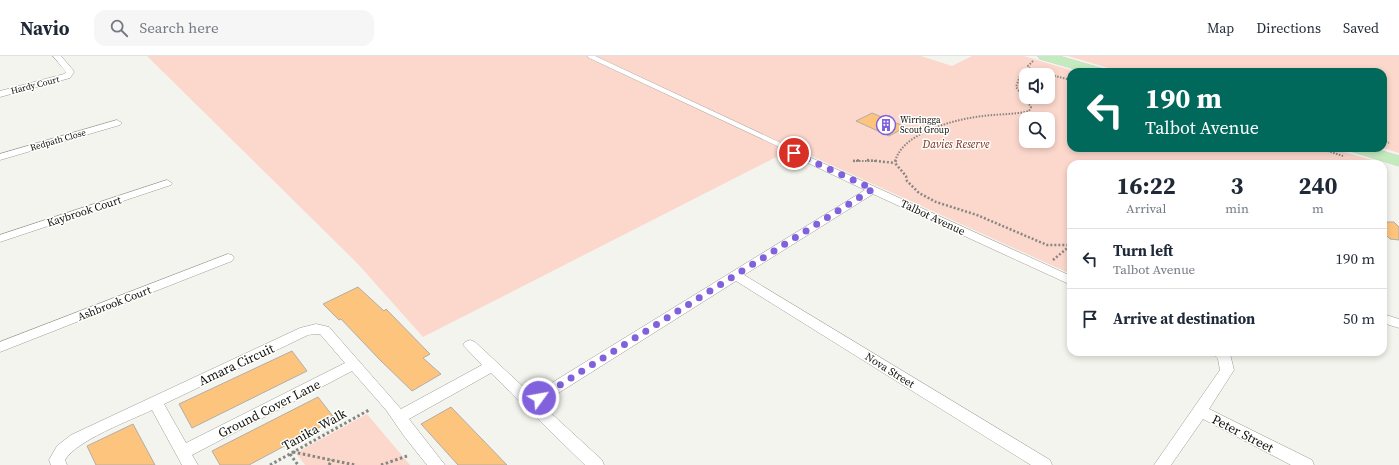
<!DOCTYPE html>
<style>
body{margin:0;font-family:"Source Serif 4",serif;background:#f6f6f7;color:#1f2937;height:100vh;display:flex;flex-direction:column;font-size:15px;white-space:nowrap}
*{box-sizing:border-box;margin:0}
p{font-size:13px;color:#747a83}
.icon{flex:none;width:22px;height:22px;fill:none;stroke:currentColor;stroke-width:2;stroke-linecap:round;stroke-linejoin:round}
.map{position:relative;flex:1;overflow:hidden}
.side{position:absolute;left:1067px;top:104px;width:320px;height:196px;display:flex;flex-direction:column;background:#fff;border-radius:12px;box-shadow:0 2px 6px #0003}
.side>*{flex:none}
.hud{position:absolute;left:1067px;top:12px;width:320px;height:84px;border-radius:12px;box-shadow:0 2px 6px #0003;background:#00695c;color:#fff;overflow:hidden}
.controls{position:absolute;left:1019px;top:12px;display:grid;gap:8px}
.controls a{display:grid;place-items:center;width:36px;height:36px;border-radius:8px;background:#fff;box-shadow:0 2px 6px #0003;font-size:20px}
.pin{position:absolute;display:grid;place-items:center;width:34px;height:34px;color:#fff;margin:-17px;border:2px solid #fff;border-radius:50%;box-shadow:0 1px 4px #0007}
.me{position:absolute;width:44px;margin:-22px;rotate:58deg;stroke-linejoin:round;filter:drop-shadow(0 0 3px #0008)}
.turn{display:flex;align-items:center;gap:14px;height:84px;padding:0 12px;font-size:18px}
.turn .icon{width:52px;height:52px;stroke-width:2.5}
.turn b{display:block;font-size:28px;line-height:34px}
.eta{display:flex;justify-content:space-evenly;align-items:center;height:68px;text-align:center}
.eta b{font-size:24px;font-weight:700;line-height:28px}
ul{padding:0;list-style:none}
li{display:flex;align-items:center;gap:12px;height:60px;padding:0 12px;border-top:1px solid #e0e1e3}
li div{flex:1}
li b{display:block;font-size:15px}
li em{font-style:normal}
header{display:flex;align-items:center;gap:24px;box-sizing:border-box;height:56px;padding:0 20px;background:#fff;border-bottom:1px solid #e0e1e3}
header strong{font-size:19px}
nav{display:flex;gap:22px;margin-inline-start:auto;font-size:14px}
.search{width:280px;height:36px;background:#f6f6f7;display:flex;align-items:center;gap:10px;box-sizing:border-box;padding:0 14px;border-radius:12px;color:#747a83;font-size:15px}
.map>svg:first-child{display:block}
</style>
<header>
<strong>Navio</strong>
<div class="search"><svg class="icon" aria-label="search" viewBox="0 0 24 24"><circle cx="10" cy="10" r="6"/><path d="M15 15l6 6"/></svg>Search here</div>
<nav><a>Map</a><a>Directions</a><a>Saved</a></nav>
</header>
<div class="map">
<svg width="1399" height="409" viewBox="0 0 1399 409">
<rect width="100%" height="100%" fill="#f4f4ee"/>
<path fill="#fcd7cc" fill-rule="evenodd" d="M147 0H921L952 10 972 0H1024L1077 16H1071V92H1330L1385 108 1383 111V108H1071V218L794 92 423 281 358 208ZM1026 19H1048V41H1026ZM1026 63H1048V85H1026Z
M1068 0H1399V97L1383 92V16H1122Z
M367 358 410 409H305L296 397Z"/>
<path fill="#fdc47d" stroke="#b1ada9" d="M872 57 906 71 889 80 856 65Z
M1383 166H1394L1399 171V184L1390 183 1383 176Z
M358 231 384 255 386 253 430 298 423 302 441 318 412 335 380 304 341 263 339 264 323 248Z
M292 295 307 315 192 372 179 348Z
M318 341 335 363 249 409H220L212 395Z
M451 351 507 409H458L421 368Z
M133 368 155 409H96L87 390Z"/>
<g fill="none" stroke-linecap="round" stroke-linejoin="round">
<defs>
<path id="service" d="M590 0 791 94"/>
<path id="minor" d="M53 0H61L73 14 74 16 70 22 0 41V35L64 18 66 16Z
M117 64 122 67 120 69 0 104V98Z
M794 94 1071 220V229L873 138 744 219 1050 404 1052 409H1031L736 225 541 348 602 404 604 409H585L491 317 409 363 445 409H427L404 380 386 354 352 315 192 399 198 409H182L152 354C129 365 77 384 65 404L67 409H51L49 404 57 390 71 379 300 272 316 268 329 271 401 353 482 309 463 289 465 286 470 284 475 286 532 339 865 134 791 99 789 97 791 95ZM316 278H320L345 307 186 387 164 348 308 279Z
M167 124 172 127 171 129 0 186V179Z
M228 198 232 199 234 202 232 205 0 296V286Z
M1383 258 1399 263V272L1383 267Z
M1211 296H1228L1230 298 1234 314 1209 353 1312 404 1314 409H1291L1203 363 1171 409H1154L1220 314 1218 303Z"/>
<path id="primary" d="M1038 0H1059L1104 13 1106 16H1085L1040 3Z
M1348 92H1373L1399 100V110L1350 95Z"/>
</defs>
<use href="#service" stroke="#9c9c97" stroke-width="5"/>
<use href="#minor" stroke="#9c9c97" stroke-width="1"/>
<use href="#primary" stroke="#cfcfcf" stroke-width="1"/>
<path stroke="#868682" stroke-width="2" stroke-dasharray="1.5 1.5" stroke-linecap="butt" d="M1033 5 1028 10 1031 14 1071 24
M1383 84 1389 87
M1319 92 1343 100
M853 105H877
M895 105C899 93 908 85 919 79 942 67 967 61 993 59 1005 58 1017 58 1029 55L1031 51 1016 31 1020 20 1031 14"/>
<path stroke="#868682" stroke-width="2.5" stroke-dasharray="2 2" stroke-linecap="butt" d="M867 104 895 107
M896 104 895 107 906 120 907 125 919 137 936 146 977 159 1047 189H1070
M853 105 860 104
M1053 204 1071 189"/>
<path stroke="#868682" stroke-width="3" stroke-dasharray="2.5 2.5" stroke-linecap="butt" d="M293 396 355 409
M290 398 298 409
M270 409 369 354
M329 409 332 404
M381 409 407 400"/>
<use href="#service" stroke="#fff" stroke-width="4.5"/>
<use href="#minor" fill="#fff" fill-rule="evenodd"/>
<use href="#primary" fill="#c4ebbe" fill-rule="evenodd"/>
</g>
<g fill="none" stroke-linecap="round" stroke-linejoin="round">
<path stroke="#8161dc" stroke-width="7" stroke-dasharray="0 12.6" d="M539 342 873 133 794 97"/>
</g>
<defs>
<symbol id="building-ring" viewBox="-11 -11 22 22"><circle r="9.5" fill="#fffffe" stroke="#8161dc" stroke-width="1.5"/><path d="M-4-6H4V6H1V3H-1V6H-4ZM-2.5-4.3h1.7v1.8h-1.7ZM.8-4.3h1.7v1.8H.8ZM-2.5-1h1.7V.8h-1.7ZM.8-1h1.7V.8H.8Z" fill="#8161dc"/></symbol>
</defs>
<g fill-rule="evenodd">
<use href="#building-ring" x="875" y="58" width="22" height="22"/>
</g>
<g text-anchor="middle" stroke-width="3" stroke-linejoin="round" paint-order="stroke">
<g font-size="9" fill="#10100e" stroke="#fffffe">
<text transform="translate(35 29) rotate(-14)" y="3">Hardy Court</text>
<text transform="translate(58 84) rotate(-16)" y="3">Redpath Close</text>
</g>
<g font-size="9" fill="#10100e" stroke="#fffffe" text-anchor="start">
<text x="900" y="67">Wirringga<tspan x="900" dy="10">Scout Group</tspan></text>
</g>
<g font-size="11" font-style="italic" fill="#762b15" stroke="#fffffe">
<text x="956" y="92">Davies Reserve</text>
</g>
<g font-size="11" fill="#10100e" stroke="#fffffe">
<text transform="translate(84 155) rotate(-18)" y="4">Kaybrook Court</text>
<text transform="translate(933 161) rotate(25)" y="4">Talbot Avenue</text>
<text transform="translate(114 247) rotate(-21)" y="4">Ashbrook Court</text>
<text transform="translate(890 314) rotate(32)" y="4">Nova Street</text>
</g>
<g font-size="13" fill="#10100e" stroke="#fffffe">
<text transform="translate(236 308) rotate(-25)" y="5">Amara Circuit</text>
<text transform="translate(269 352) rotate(-27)" y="5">Ground Cover Lane</text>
<text transform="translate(314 373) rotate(-29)" y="5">Tanika Walk</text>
<text transform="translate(1243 377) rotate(27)" y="5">Peter Street</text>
</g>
</g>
</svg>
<div class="controls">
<a><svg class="icon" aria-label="sound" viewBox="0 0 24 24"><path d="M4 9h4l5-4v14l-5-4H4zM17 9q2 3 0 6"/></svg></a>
<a><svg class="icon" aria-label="search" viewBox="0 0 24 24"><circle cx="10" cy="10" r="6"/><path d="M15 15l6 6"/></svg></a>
</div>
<div class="pin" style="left:794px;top:97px;background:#d93025"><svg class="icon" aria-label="arrive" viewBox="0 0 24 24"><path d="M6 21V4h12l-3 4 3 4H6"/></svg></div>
<svg class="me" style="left:539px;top:342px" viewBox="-20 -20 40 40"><circle r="17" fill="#8161dc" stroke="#fff" stroke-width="3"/><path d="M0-11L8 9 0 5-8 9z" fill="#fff"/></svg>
<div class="hud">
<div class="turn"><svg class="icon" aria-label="left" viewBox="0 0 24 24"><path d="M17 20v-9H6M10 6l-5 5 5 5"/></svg><div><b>190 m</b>Talbot Avenue</div></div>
</div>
<section class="side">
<div class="eta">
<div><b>16:22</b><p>Arrival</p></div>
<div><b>3</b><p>min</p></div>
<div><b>240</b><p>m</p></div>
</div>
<ul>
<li><svg class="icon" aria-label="left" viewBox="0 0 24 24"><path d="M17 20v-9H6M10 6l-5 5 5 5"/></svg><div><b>Turn left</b><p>Talbot Avenue</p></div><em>190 m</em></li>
<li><svg class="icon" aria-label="arrive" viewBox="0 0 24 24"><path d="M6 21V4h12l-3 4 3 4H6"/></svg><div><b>Arrive at destination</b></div><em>50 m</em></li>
</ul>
</section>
</div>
